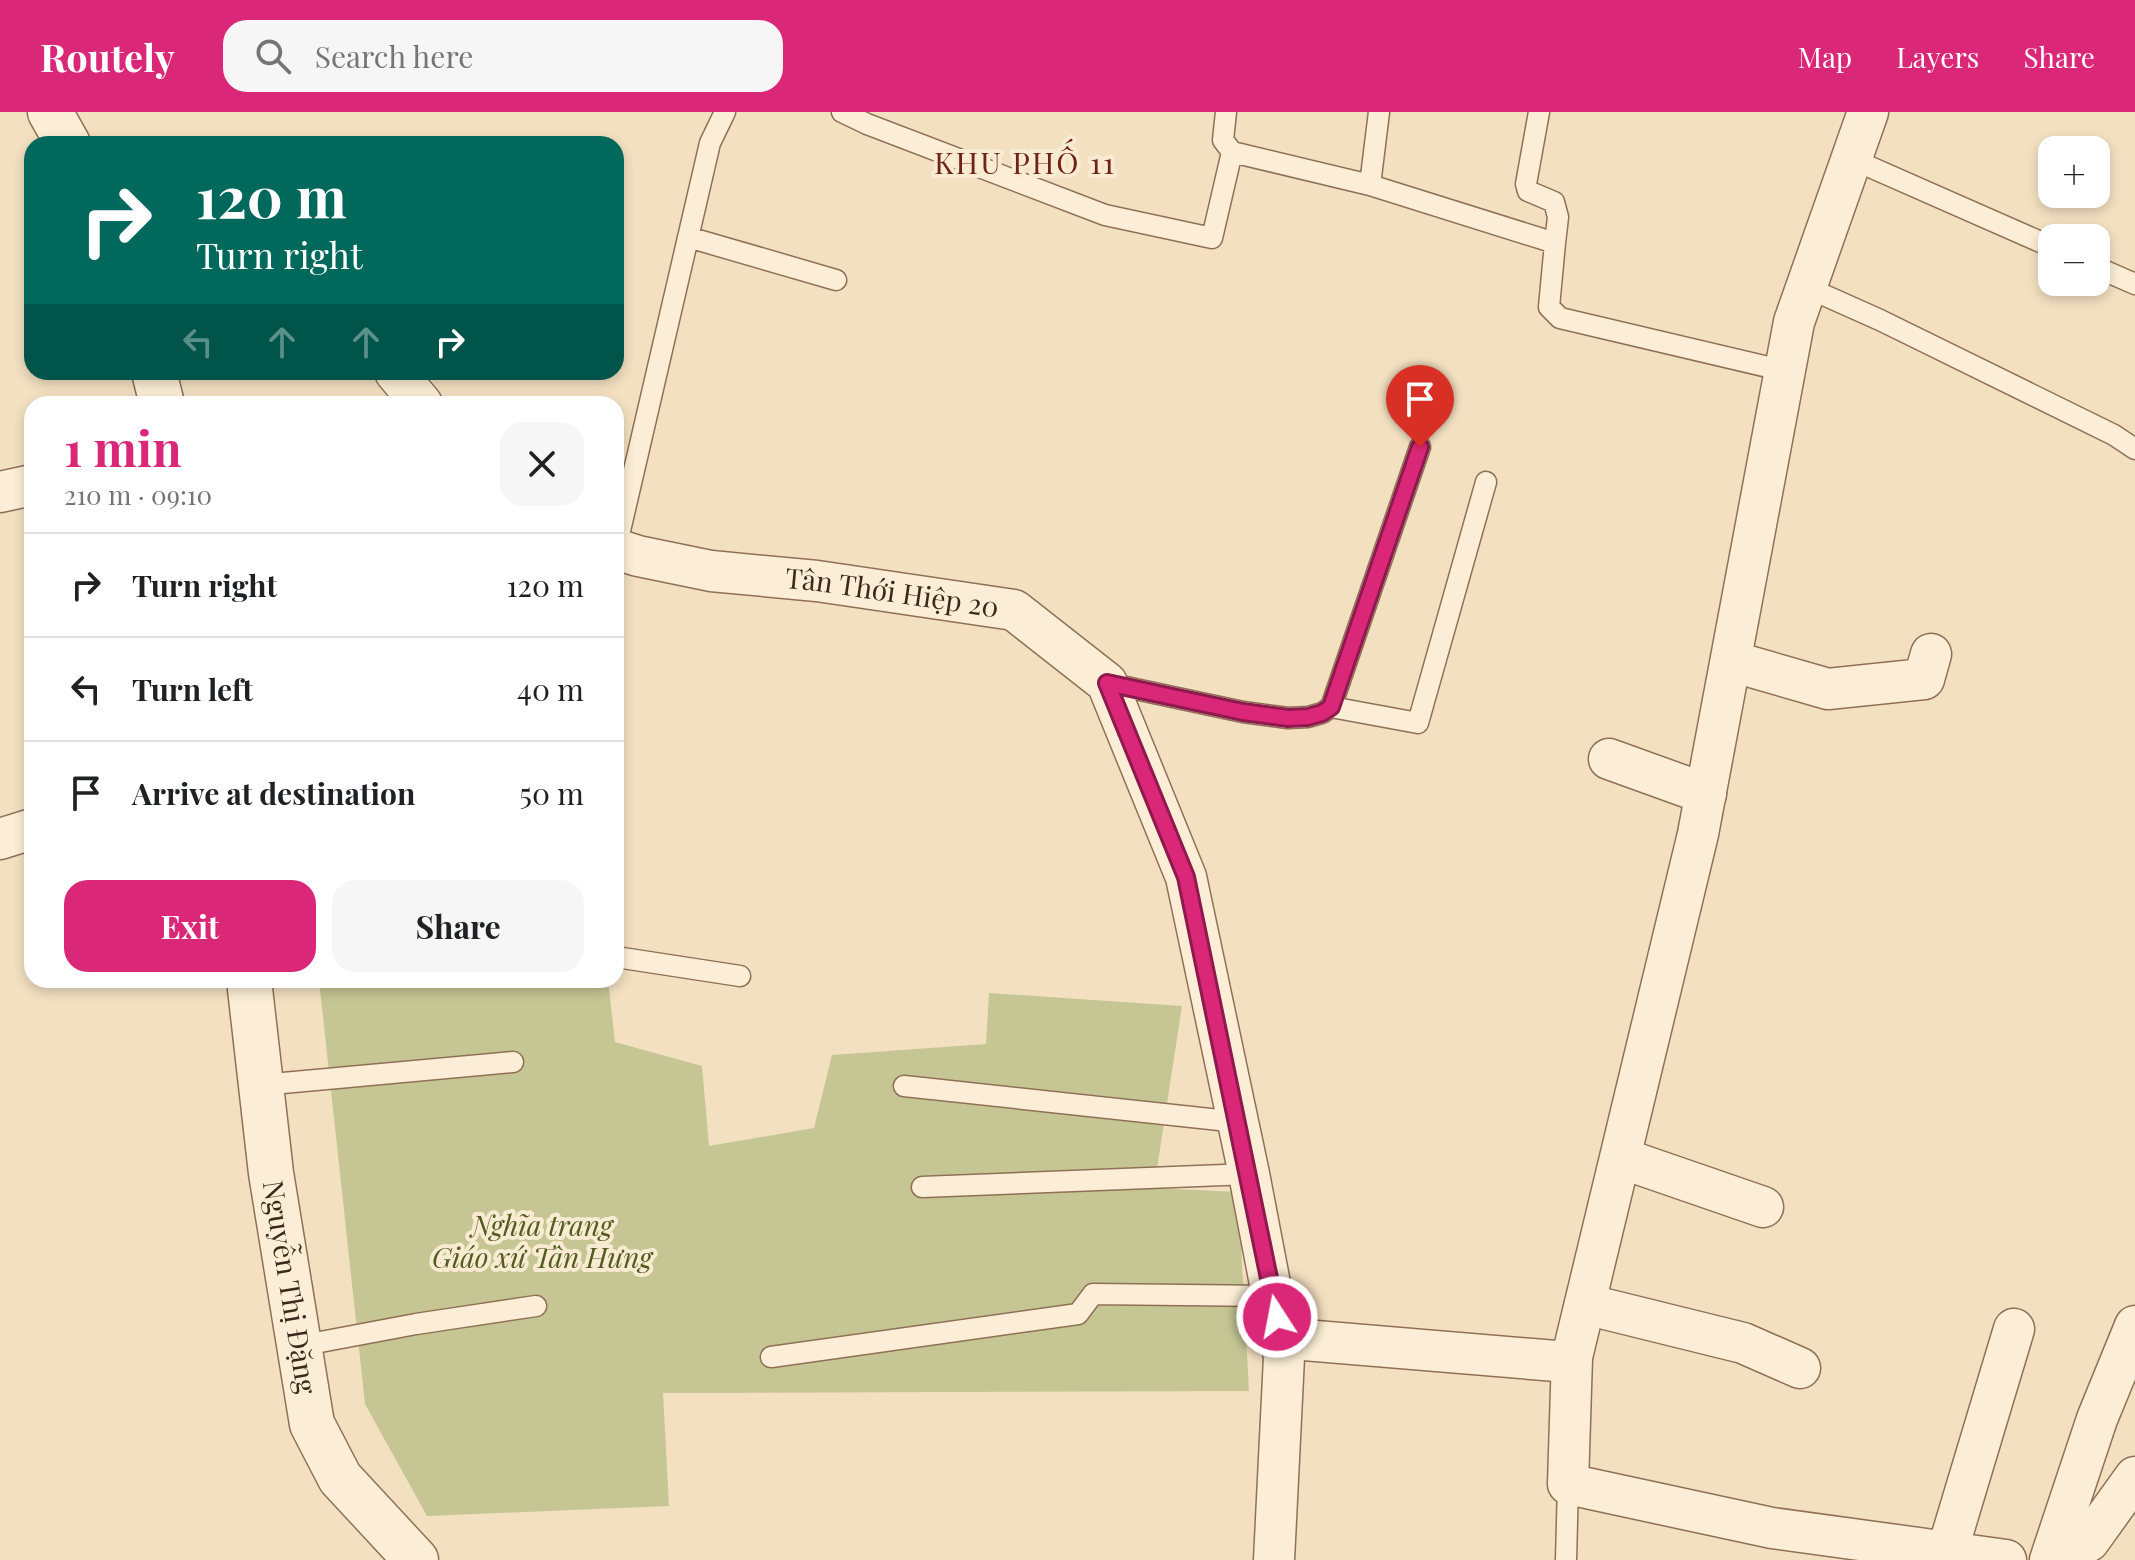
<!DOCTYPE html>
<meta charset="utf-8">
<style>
body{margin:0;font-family:"Playfair Display",serif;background:#f6f6f6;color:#202124;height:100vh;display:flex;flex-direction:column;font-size:30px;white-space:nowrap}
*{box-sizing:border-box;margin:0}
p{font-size:26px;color:#757577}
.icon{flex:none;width:44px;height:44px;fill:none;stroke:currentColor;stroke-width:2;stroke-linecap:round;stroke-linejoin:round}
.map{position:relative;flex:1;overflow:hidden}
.drawer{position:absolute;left:24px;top:284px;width:600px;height:592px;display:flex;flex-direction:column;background:#fff;border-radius:24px;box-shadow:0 4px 12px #0003}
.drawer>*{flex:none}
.top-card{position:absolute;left:24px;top:24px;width:600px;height:244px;border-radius:24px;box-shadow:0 4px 12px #0003;background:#00695c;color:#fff;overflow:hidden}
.tools{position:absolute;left:2038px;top:24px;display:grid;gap:16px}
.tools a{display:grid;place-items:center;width:72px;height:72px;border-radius:16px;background:#fff;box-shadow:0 4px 12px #0003;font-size:40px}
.pin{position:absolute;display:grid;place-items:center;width:68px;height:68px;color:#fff;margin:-82px -34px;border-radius:50% 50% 50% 0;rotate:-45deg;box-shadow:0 0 8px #0007}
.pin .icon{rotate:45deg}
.me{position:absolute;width:88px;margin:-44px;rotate:349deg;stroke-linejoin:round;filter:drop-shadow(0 0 6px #0008)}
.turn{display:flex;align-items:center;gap:28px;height:168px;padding:0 40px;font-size:36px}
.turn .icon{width:104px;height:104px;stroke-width:2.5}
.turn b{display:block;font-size:56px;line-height:68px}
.lanes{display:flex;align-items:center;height:76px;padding:0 40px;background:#0003;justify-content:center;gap:40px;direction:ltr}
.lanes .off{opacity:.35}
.round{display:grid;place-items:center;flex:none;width:84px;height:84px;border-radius:24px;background:#f6f6f6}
.overview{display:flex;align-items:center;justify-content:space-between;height:136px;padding:0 40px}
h1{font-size:48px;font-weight:700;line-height:60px;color:#db2777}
.primary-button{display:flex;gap:16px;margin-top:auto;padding:16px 40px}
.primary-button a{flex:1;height:92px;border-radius:24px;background:#db2777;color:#fff;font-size:32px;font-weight:700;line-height:92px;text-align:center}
.primary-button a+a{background:#f6f6f6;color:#202124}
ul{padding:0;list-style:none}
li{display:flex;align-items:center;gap:24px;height:104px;padding:0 40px;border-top:2px solid #e0e0e0}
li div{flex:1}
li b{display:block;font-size:30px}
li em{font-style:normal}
header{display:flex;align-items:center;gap:48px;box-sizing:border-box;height:112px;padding:0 40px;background:#db2777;color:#fff}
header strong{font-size:38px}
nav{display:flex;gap:44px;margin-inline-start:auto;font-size:28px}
.search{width:560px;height:72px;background:#f6f6f6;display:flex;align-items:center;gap:20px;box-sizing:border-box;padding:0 28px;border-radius:24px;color:#757577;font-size:30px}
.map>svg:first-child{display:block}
</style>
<header>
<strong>Routely</strong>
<div class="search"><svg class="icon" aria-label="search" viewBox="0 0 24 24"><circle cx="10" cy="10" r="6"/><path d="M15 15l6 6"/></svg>Search here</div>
<nav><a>Map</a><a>Layers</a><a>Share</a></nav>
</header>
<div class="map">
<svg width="2135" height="1448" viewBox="0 0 2135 1448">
<rect width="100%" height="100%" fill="#f3e0c1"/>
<path fill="#c5c694" d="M319 868H608L615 930 702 954 709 1034 814 1016 832 943 986 932 989 881 1182 894 1154 1076 1238 1080 1249 1279 663 1281 669 1394 427 1404 365 1292Z"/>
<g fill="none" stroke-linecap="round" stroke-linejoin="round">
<defs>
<path id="service" d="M842 0 867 12 1105 103 1212 126 1232 40
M1226 0 1223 28 1232 40 1370 73 1555 131 1549 195 1560 206 1785 259
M1539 0 1526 72 1528 79 1554 90 1558 105 1555 131
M1852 47 2052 135
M1370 73 1379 0
M688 125 836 168
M2096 155 2135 172
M1806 175 1880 208 2114 323 2135 337
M616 436 710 31 725 0
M1107 571 1243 600 1288 606 1308 605 1322 601 1331 595 1418 611 1486 370
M1331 595 1420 335
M616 845 740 864
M261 973 513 950
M904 974 1238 1010
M922 1075 1249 1062
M299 1234 416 1212 536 1194
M771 1245 1078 1202 1093 1182 1273 1184
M1566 1448 1568 1372"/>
<g id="minor">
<path d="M395 260 422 292"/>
<path d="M0 380 32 373"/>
<path id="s1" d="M616 437 638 444 711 459 817 469 1014 498 1107 571 1186 765 1249 1062 1284 1245 1274 1448"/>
<path d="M1731 549 1828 577 1924 567 1931 542"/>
<path d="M1609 647 1706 682"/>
<path d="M0 727 32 717"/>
<path d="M1621 1046 1763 1095"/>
<path d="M1585 1192 1743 1231 1800 1256"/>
<path d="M1280 1226 1556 1249 1572 1245 1698 722 1794 210 1868 0"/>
<path d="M1572 1245 1568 1372 1772 1416 2006 1448"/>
<path d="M1947 1440 2014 1217"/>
<path d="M2050 1448 2097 1307 2135 1214"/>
<path d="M2058 1448 2089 1429 2135 1365"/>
</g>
<g id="tertiary">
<path d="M50 0 68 32"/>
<path d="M154 260 162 292"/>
<path id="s2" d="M249 868 271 1061 312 1312 340 1366 416 1448"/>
</g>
</defs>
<use href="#service" stroke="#8f7056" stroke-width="23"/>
<use href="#minor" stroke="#8f7056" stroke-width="43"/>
<use href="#tertiary" stroke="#8f7056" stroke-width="47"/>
<use href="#service" stroke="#fceed6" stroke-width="20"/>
<use href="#minor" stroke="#fceed6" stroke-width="40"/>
<use href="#tertiary" stroke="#fceed6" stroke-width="44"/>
</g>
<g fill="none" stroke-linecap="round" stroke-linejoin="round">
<defs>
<path id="route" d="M1277 1205 1186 765 1107 571 1243 600 1288 606 1308 605 1322 601 1331 595 1420 335"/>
</defs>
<use href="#route" stroke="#8e194d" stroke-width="20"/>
<use href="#route" stroke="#db2777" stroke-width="14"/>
</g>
<g text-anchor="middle" stroke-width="8" stroke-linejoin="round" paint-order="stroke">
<g font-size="28" fill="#3d291c" stroke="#f9ebd2">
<text dy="10" stroke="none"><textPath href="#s1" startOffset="280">Tân Thới Hiệp 20</textPath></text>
<text dy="10" stroke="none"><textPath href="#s2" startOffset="310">Nguyễn Thị Đặng</textPath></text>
</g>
<g font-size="28" font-style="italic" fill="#525c21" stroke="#f9ebd2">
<text x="542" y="1124">Nghĩa trang<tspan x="542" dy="32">Giáo xứ Tân Hưng</tspan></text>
</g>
<g font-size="30" letter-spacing="2" fill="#6f2217" stroke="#f9ebd2">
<text x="1025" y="62">KHU PHỐ 11</text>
</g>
</g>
</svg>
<div class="tools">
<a>+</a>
<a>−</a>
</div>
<div class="pin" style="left:1420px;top:335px;background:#d93025"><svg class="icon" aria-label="arrive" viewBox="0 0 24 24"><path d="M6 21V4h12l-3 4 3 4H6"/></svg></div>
<svg class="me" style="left:1277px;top:1205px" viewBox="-20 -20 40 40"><circle r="17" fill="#db2777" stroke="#fff" stroke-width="3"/><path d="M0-11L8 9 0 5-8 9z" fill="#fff"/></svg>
<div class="top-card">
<div class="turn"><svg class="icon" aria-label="right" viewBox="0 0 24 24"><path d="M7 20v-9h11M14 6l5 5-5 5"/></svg><div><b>120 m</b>Turn right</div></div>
<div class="lanes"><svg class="icon off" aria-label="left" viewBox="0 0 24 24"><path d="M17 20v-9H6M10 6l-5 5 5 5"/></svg><svg class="icon off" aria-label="ahead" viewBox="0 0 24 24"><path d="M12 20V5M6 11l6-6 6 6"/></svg><svg class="icon off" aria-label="ahead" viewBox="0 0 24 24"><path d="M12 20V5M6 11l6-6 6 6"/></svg><svg class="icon" aria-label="right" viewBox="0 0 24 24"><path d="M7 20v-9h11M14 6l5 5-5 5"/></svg></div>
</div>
<section class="drawer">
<div class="overview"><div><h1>1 min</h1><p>210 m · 09:10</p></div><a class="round"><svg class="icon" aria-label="close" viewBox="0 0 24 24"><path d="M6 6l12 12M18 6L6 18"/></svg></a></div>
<ul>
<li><svg class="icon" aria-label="right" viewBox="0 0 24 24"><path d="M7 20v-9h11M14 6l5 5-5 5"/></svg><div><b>Turn right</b></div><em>120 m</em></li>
<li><svg class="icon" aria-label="left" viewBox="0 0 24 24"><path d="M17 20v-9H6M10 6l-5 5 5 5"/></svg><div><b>Turn left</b></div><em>40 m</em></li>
<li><svg class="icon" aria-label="arrive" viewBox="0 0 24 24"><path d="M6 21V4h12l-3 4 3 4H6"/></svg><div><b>Arrive at destination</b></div><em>50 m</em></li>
</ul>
<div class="primary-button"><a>Exit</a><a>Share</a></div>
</section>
</div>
